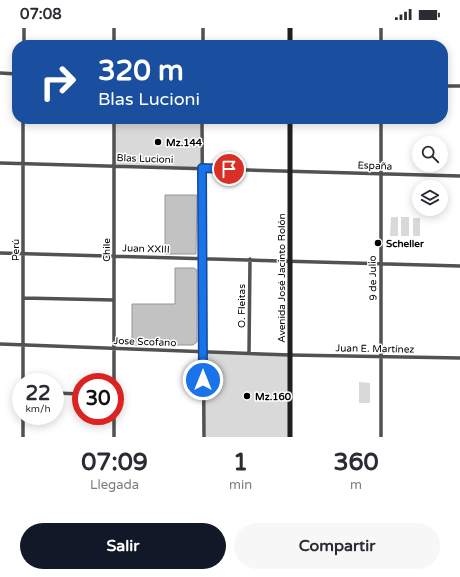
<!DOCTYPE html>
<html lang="es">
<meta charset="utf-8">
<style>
body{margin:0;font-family:"Varela Round",sans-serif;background:#f7f7f7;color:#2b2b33;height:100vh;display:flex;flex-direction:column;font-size:15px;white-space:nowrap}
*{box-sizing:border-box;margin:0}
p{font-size:13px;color:#7c7c81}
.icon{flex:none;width:22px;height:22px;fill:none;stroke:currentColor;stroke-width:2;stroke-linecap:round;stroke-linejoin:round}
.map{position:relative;height:409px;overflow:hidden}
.side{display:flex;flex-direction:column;background:#fff;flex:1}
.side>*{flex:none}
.banner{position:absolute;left:12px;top:12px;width:436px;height:84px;border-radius:16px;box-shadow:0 2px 10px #0003;background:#1a4fa0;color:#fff;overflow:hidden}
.tools{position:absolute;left:412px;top:108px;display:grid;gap:8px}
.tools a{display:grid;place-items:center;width:36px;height:36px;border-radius:50%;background:#fff;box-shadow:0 2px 10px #0003;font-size:20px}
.speed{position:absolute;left:12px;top:345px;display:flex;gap:8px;font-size:20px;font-weight:700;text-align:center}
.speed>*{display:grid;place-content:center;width:52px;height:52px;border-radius:50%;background:#fff;box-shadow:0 2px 10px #0003;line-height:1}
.speed small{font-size:10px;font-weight:400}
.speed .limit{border:6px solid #d22;background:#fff;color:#111}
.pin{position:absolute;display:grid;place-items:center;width:34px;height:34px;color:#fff;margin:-17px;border:2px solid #fff;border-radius:50%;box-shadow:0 1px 4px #0007}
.me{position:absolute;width:44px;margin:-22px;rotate:0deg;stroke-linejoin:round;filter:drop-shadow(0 0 3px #0008)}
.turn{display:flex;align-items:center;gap:14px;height:84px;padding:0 20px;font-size:18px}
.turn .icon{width:52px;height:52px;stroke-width:2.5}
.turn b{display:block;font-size:28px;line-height:34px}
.eta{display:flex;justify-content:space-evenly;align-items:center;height:68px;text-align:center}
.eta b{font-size:24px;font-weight:700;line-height:28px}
.cta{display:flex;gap:8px;margin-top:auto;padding:8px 20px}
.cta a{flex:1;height:46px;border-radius:24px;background:#111827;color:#fff;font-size:16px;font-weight:700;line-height:46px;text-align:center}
.cta a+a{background:#f7f7f7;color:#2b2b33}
.status{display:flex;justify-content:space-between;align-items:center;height:28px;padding:0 20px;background:#fff;direction:ltr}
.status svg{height:11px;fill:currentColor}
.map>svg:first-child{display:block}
</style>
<div class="status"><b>07:08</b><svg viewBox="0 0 49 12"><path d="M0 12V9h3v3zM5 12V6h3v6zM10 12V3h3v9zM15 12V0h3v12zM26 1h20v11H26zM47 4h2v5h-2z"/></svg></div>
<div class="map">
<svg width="460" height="409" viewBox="0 0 460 409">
<rect width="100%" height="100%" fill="#fff"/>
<path fill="#d9d9d9" d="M114 91H202V140L114 137Z
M391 189H398V208H390Z
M401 189H409V208H401Z
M413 190H420V208H413Z
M203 323 290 327V409H204Z
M359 354 370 355V375H359Z"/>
<path fill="#c2c2c2" stroke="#969696" d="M165 167H197L196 226H165Z
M175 240H194L197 242V314L193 317H132V276H175Z"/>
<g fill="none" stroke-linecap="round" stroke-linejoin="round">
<path stroke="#525252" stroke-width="3.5" d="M114 0V17
M203 0V17
M381 0V17
M24 17V0
M0 45 17 46
M443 58H460
M202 91 204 409
M0 135 460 148
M0 225 460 238
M23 270 114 272
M0 316 290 327 460 330
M249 325 250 231
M23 354V91
M114 354V91
M55 365 81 366
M23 409V388
M114 409V388
M381 409V91"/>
<path stroke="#1f1f1f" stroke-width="5" d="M290 0V17
M290 409V91"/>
</g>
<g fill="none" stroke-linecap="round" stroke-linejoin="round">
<defs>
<path id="route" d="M203 352 202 140 229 141"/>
</defs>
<use href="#route" stroke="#114b97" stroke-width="10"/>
<use href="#route" stroke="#1a73e8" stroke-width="7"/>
</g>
<g fill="#000" stroke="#fff" stroke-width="1.5">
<circle cx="158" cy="114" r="4"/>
<circle cx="378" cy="215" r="4"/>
<circle cx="247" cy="368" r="4"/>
</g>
<g text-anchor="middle" stroke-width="3" stroke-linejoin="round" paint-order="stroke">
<g font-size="10" font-weight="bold" fill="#000" stroke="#fff" text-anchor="start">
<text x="166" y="118">Mz.144</text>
<text x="386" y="219">Scheller</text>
<text x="255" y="372">Mz.160</text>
</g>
<g font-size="10" fill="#000" stroke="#fff">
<text transform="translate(145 130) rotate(2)" y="4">Blas Lucioni</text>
<text transform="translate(375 137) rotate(2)" y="4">España</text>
<text transform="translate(146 220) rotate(2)" y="4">Juan XXIII</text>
<text transform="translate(15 222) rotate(-90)" y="4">Perú</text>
<text transform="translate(106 222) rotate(-90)" y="4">Chile</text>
<text transform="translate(281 250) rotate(-90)" y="4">Avenida José Jacinto Rolón</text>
<text transform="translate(372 250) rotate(-91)" y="4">9 de Julio</text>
<text transform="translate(241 278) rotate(-90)" y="4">O. Fleitas</text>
<text transform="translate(145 313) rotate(2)" y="4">Jose Scofano</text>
<text transform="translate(375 320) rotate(1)" y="4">Juan E. Martínez</text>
</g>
</g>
</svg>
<div class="tools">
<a><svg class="icon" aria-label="search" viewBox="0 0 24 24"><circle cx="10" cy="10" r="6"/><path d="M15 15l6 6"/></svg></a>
<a><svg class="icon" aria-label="layers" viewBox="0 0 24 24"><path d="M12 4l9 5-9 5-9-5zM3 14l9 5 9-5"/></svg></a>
</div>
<div class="speed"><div>22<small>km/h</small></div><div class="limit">30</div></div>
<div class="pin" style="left:229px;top:141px;background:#d93025"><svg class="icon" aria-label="arrive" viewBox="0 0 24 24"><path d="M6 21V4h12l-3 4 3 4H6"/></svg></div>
<svg class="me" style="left:203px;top:352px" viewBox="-20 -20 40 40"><circle r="17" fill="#1a73e8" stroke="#fff" stroke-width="3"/><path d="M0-11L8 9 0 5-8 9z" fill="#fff"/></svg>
<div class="banner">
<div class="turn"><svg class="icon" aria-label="right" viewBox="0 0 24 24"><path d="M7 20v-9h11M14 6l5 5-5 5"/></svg><div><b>320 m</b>Blas Lucioni</div></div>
</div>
</div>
<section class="side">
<div class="eta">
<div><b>07:09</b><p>Llegada</p></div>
<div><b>1</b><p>min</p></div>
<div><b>360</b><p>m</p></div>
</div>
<div class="cta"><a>Salir</a><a>Compartir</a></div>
</section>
